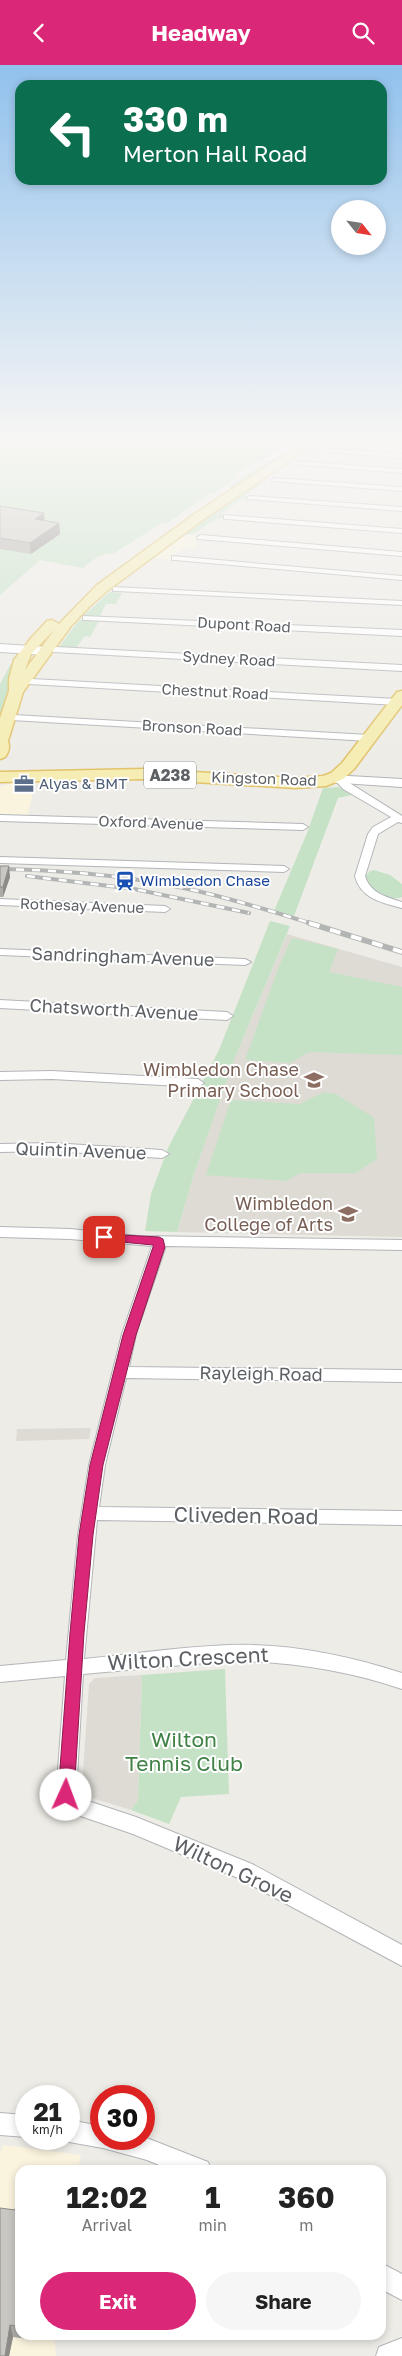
<!DOCTYPE html>
<style>
body{margin:0;font-family:"Golos Text",sans-serif;background:#f6f6f6;color:#222;height:100vh;display:flex;flex-direction:column;font-size:19px;white-space:nowrap}
*{box-sizing:border-box;margin:0}
p{font-size:16px;color:#767676}
.icon{flex:none;width:28px;height:28px;fill:none;stroke:currentColor;stroke-width:2;stroke-linecap:round;stroke-linejoin:round}
.map{position:relative;flex:1;overflow:hidden}
.details{position:absolute;left:15px;top:2100px;width:371px;height:175px;display:flex;flex-direction:column;background:#fff;border-radius:15px;box-shadow:0 2px 8px #0003}
.details>*{flex:none}
.hud{position:absolute;left:15px;top:15px;width:372px;height:105px;border-radius:15px;box-shadow:0 2px 8px #0003;background:#0b6e4f;color:#fff;overflow:hidden}
.needle{width:32px;rotate:120deg}
.controls{position:absolute;left:331px;top:135px;display:grid;gap:10px}
.controls a{display:grid;place-items:center;width:55px;height:55px;border-radius:50%;background:#fff;box-shadow:0 2px 8px #0003;font-size:25px}
.speed{position:absolute;left:15px;top:2020px;display:flex;gap:10px;font-size:25px;font-weight:700;text-align:center}
.speed>*{display:grid;place-content:center;width:65px;height:65px;border-radius:50%;background:#fff;box-shadow:0 2px 8px #0003;line-height:1}
.speed small{font-size:12px;font-weight:400}
.speed .limit{border:8px solid #d22;background:#fff;color:#111}
.pin{position:absolute;display:grid;place-items:center;width:42px;height:42px;color:#fff;margin:-21px;border-radius:10px;box-shadow:0 2px 8px #0006}
.me{position:absolute;width:55px;margin:-28px;rotate:2deg;stroke-linejoin:round;filter:drop-shadow(0 0 4px #0008)}
.turn{display:flex;align-items:center;gap:18px;height:105px;padding:0 25px;font-size:22px}
.turn .icon{width:65px;height:65px;stroke-width:2.5}
.turn b{display:block;font-size:35px;line-height:42px}
.eta{display:flex;justify-content:space-evenly;align-items:center;height:85px;text-align:center}
.eta b{font-size:30px;font-weight:700;line-height:35px}
.action{display:flex;gap:10px;margin-top:auto;padding:10px 25px}
.action a{flex:1;height:58px;border-radius:30px;background:#db2777;color:#fff;font-size:20px;font-weight:700;line-height:58px;text-align:center}
.action a+a{background:#f6f6f6;color:#222}
header{display:flex;justify-content:space-between;align-items:center;height:65px;padding:0 25px;background:#db2777;color:#fff;font-size:22px;font-weight:700}
.map>svg:first-child{display:block}
</style>
<header><svg class="icon" aria-label="back" viewBox="0 0 24 24"><path d="M15 5l-7 7 7 7"/></svg>Headway<svg class="icon" aria-label="search" viewBox="0 0 24 24"><circle cx="10" cy="10" r="6"/><path d="M15 15l6 6"/></svg></header>
<div class="map">
<svg width="402" height="2291" viewBox="0 0 402 2291">
<rect width="100%" height="100%" fill="#eeece6"/>
<path fill="#faf4de" d="M186 470 200 471 194 478 199 479 195 483H183L177 487 173 495 153 493Z
M32 717V731L28 750 0 749V722L12 718Z
M3 2080 81 2090 78 2105H20V2270H54L56 2291H0V2087Z"/>
<path fill="#dddbd4" d="M287 869 402 902V1172L177 1167 194 1109 234 995Z
M91 1363 89 1374 16 1376 17 1364Z
M142 1610 138 1735 131 1745 89 1732 82 1722 89 1619 95 1613Z"/>
<path fill="#c5e2c6" d="M0 373H296L234 411 236 412 213 429 210 428 168 458H162L113 489C101 487 92 496 83 503L40 495 0 530Z
M312 373 233 425 230 424V421L249 408Z
M267 416 245 430 249 432 242 434 221 449 226 450 224 453C210 452 201 470 186 469L232 434H237L235 433 257 418Z
M110 527 122 528 116 539H106L100 551 84 550Z
M79 555 99 556 90 572 85 571 76 583 59 582Z
M10 600H12L8 629 0 653V619Z
M338 722 352 730 338 733 294 851 274 846 307 768 323 723Z
M374 805 390 810 402 819V832C388 837 369 826 366 811L370 806Z
M270 856 290 861 234 995 194 1109 177 1167 145 1166 151 1129 168 1083 219 985Z
M292 873 338 884 329 907 402 922V990L309 987 290 998 245 995 280 899Z
M324 1027 336 1029 374 1053 377 1094 356 1108H300L286 1116 206 1110 231 1035 300 1039Z
M225 1604 229 1729 181 1732 169 1759 131 1745 138 1735 142 1610Z"/>
<g fill="none" stroke-linecap="round" stroke-linejoin="round">
<defs>
<path id="minor" d="M318 383 402 389V393L316 386Z
M295 396 402 404V408L293 399Z
M274 413 402 422V426L272 416 271 415Z
M250 431 402 442V446L248 434 246 433Z
M224 450 402 464V468L227 454H224Z
M201 470 402 487V491L198 474 197 472Z
M172 491 402 511V515L175 495H172Z
M113 522 402 536V540L116 526H113Z
M83 551 402 565V571L86 555H83Z
M56 582 402 600V606L53 587V583Z
M32 614 397 634 401 637 397 640 29 619 28 617Z
M14 650 369 670 374 673 369 676 11 655V651Z
M340 712 402 751V758L398 757 378 769 365 811C370 828 386 832 402 837V843C382 838 360 833 355 811L368 769 373 762 391 752 343 724 335 715Z
M0 750 303 759 308 762 303 765 0 756Z
M0 792 284 801 289 804 284 807 0 798Z
M0 834 165 841 170 844 165 847 0 840Z
M0 884 245 894 251 897 245 900 0 890Z
M0 935 227 947 233 951 227 955 0 943Z
M52 1006 198 1014 204 1018 198 1022 52 1014 0 1015V1007Z
M52 1078 162 1085 169 1089 162 1093 52 1086 0 1087V1079Z
M0 1162 70 1164 139 1171 402 1175V1185L166 1181 136 1269 129 1302 402 1305V1317L126 1313 105 1400 99 1442 402 1446V1460L97 1455 84 1594C132 1589 180 1582 229 1580 288 1578 346 1590 402 1608V1624C345 1605 288 1596 228 1596L83 1609 76 1729 79 1733 136 1752 252 1799 402 1880V1901L238 1813 133 1769 66 1746 56 1731 65 1611 0 1617V1601L66 1595 78 1470 89 1400 122 1269 152 1181 70 1174 0 1172Z
M0 2048 26 2050V2072L0 2070Z
M69 2055 101 2061V2074H144V2072L208 2097 211 2105H171L147 2095 103 2083 69 2077 61 2074H69Z
M381 2198 402 2209V2235L381 2224Z
M402 2273V2291H376L379 2282Z"/>
<path id="tertiary" d="M331 710 402 714V722L327 717 325 714Z"/>
<path id="secondary" d="M301 373H313L270 396H264L262 394Z
M0 579 46 582 52 586 46 590 0 587Z"/>
<path id="primary" d="M310 373H323L204 454 107 526 89 542 71 561 23 627 8 676C10 682 9 687 5 692L0 694V653L9 626V614L14 595 32 572 47 556 52 555 59 559 97 520 196 448ZM55 564 25 605 31 589Z
M402 626V640L354 704 343 714 326 721 295 723 145 714 0 717V707L145 704 295 713 323 711 331 708 342 698 397 627Z"/>
</defs>
<use href="#minor" stroke="#b3b5b9" stroke-width="2"/>
<use href="#tertiary" stroke="#b3b5b9" stroke-width="2"/>
<use href="#secondary" stroke="#b2b4b8" stroke-width="2"/>
<use href="#primary" stroke="#e1c36c" stroke-width="3"/>
<use href="#minor" fill="#fff" fill-rule="evenodd"/>
<use href="#tertiary" fill="#fff" fill-rule="evenodd"/>
<use href="#secondary" fill="#fff" fill-rule="evenodd"/>
<use href="#primary" fill="#f5edb3" fill-rule="evenodd"/>
<defs>
<path id="rail-far1" d="M0 804C55 805 109 809 163 819 214 828 264 844 313 859
M27 811 134 824 249 848"/>
<path id="rail" d="M309 858 402 887"/>
</defs>
<use href="#rail-far1" stroke="#b3b4b4" stroke-width="4"/>
<use href="#rail" stroke="#b3b4b4" stroke-width="5.5"/>
<use href="#rail-far1" stroke="#fff" stroke-width="2.5" stroke-dasharray="8" stroke-linecap="butt"/>
<use href="#rail" stroke="#fff" stroke-width="4" stroke-dasharray="11" stroke-linecap="butt"/>
</g>
<path fill="#adaba7" d="M0 441 44 448V456L59 458 60 469 31 489 0 484Z
M0 801 10 812 3 832H0Z
M20 2136V2270H35L34 2275 13 2272 9 2291H0L15 2145Z"/>
<path fill="#8d8b88" d="M44 448 45 459 35 454Z
M59 458 60 469 31 489 30 478Z
M9 801 10 812 3 832V822Z
M10 2260 13 2272 9 2291H5Z"/>
<path fill="#c9c7c2" stroke="#8d8b88" d="M0 441 44 448 35 454 59 458 30 478 0 473Z
M0 801H9L3 822H0Z
M17 2135 20 2136V2262L10 2260 5 2291H0V2143L15 2145Z"/>
<linearGradient id="sky" x2="0" y2="1"><stop stop-color="#91c1ed"/><stop offset="0.54" stop-color="#f7f6f4"/><stop offset="1" stop-color="#f7f6f4" stop-opacity="0"/></linearGradient>
<rect width="402" height="694" fill="url(#sky)"/>
<path fill="#db2777" stroke="#8e194d" d="M104 1169 159 1172 163 1174 165 1182 136 1270 103 1400 93 1470 84 1568 74 1730 72 1736 66 1738 61 1736 58 1730 70 1568 79 1470 90 1400 123 1270 153 1182V1180L100 1175 99 1172Z"/>
<defs>
<symbol id="office-bare" viewBox="-9 -9 18 18"><path d="M-6-3h4V-5.5h4V-3h4V5H-6ZM-1-4.5V-3h2v-1.5ZM-6 0V1H6V0Z" fill="#5c6f8a" stroke="#fff" stroke-width="2.5" paint-order="stroke"/></symbol>
<symbol id="station-bare" viewBox="-9 -9 18 18"><path d="M-3-6H3Q5-6 5-4V2Q5 4 3 4L4.5 6H3L1.5 4h-3L-3 6H-4.5L-3 4Q-5 4-5 2V-4Q-5-6-3-6ZM-3.5-4v3h7v-3ZM-3.5 1v1.5H-2V1ZM2 1v1.5H3.5V1Z" fill="#1a4fb4" stroke="#fff" stroke-width="2.5" paint-order="stroke"/></symbol>
<symbol id="school-bare" viewBox="-9 -9 18 18"><path d="M0-5L7-2L0 1L-7-2ZM-4 1L0 2.5L4 1V4Q0 6-4 4Z" fill="#8d6e63" stroke="#fff" stroke-width="2.5" paint-order="stroke"/></symbol>
<symbol id="university-bare" viewBox="-9 -9 18 18"><path d="M0-5L7-2L0 1L-7-2ZM-4 1L0 2.5L4 1V4Q0 6-4 4Z" fill="#8d6e63" stroke="#fff" stroke-width="2.5" paint-order="stroke"/></symbol>
</defs>
<g fill-rule="evenodd">
<use href="#office-bare" x="10" y="705" width="28" height="28"/>
<use href="#station-bare" x="111" y="802" width="28" height="28"/>
<use href="#school-bare" x="300" y="1001" width="28" height="28"/>
<use href="#university-bare" x="334" y="1135" width="28" height="28"/>
</g>
<g text-anchor="middle" stroke-width="4" stroke-linejoin="round" paint-order="stroke">
<g font-size="15" fill="#5d6064" stroke="#fff">
<text transform="translate(244 560) rotate(3)" y="5">Dupont Road</text>
<text transform="translate(229 594) rotate(3)" y="5">Sydney Road</text>
<text transform="translate(215 627) rotate(3)" y="5">Chestnut Road</text>
<text transform="translate(192 663) rotate(3)" y="5">Bronson Road</text>
<text transform="translate(264 714) rotate(2)" y="5">Kingston Road</text>
<text transform="translate(151 758) rotate(2)" y="5">Oxford Avenue</text>
<text transform="translate(82 841) rotate(2)" y="5">Rothesay Avenue</text>
</g>
<g font-size="15" fill="#4e5e75" stroke="#fff" text-anchor="start">
<text x="39" y="724">Alyas &amp; BMT</text>
</g>
<g font-size="15" fill="#164399" stroke="#fff" text-anchor="start">
<text x="140" y="821">Wimbledon Chase</text>
</g>
<rect fill="#fff" stroke="#8e9092" stroke-width="1" x="144" y="696.5" width="52" height="27" rx="4"/>
<g font-size="16" font-weight="bold" fill="#5d6064">
<text x="170" y="716">A238</text>
</g>
<g font-size="18" fill="#5d6064" stroke="#fff">
<text transform="translate(123 892) rotate(2)" y="6">Sandringham Avenue</text>
<text transform="translate(114 945) rotate(3)" y="6">Chatsworth Avenue</text>
<text transform="translate(81 1086) rotate(2)" y="6">Quintin Avenue</text>
<text transform="translate(261 1309) rotate(1)" y="6">Rayleigh Road</text>
</g>
<g font-size="18" fill="#785e54" stroke="#fff" text-anchor="end">
<text x="299" y="1011">Wimbledon Chase<tspan x="299" dy="21">Primary School</tspan></text>
<text x="333" y="1145">Wimbledon<tspan x="333" dy="21">College of Arts</tspan></text>
</g>
<g font-size="21" fill="#5d6064" stroke="#fff">
<text transform="translate(246 1451) rotate(1)" y="7">Cliveden Road</text>
<text transform="translate(188 1594) rotate(-3)" y="7">Wilton Crescent</text>
<text transform="translate(233 1805) rotate(25)" y="7">Wilton Grove</text>
</g>
<g font-size="21" fill="#408145" stroke="#fff">
<text x="184" y="1682">Wilton<tspan x="184" dy="24">Tennis Club</tspan></text>
</g>
</g>
</svg>
<div class="controls">
<a><svg class="needle" viewBox="-14 -14 28 28"><path d="M0-13l5 13h-10z" fill="#e53935"/><path d="M0 13l5-13h-10z" fill="#767676"/></svg></a>
</div>
<div class="speed"><div>21<small>km/h</small></div><div class="limit">30</div></div>
<div class="pin" style="left:104px;top:1172px;background:#d93025"><svg class="icon" aria-label="arrive" viewBox="0 0 24 24"><path d="M6 21V4h12l-3 4 3 4H6"/></svg></div>
<svg class="me" style="left:66px;top:1730px" viewBox="-20 -20 40 40"><circle r="19" fill="#fff"/><path d="M0-13L10 11 0 6-10 11z" fill="#db2777"/></svg>
<div class="hud">
<div class="turn"><svg class="icon" aria-label="left" viewBox="0 0 24 24"><path d="M17 20v-9H6M10 6l-5 5 5 5"/></svg><div><b>330 m</b>Merton Hall Road</div></div>
</div>
<section class="details">
<div class="eta">
<div><b>12:02</b><p>Arrival</p></div>
<div><b>1</b><p>min</p></div>
<div><b>360</b><p>m</p></div>
</div>
<div class="action"><a>Exit</a><a>Share</a></div>
</section>
</div>
